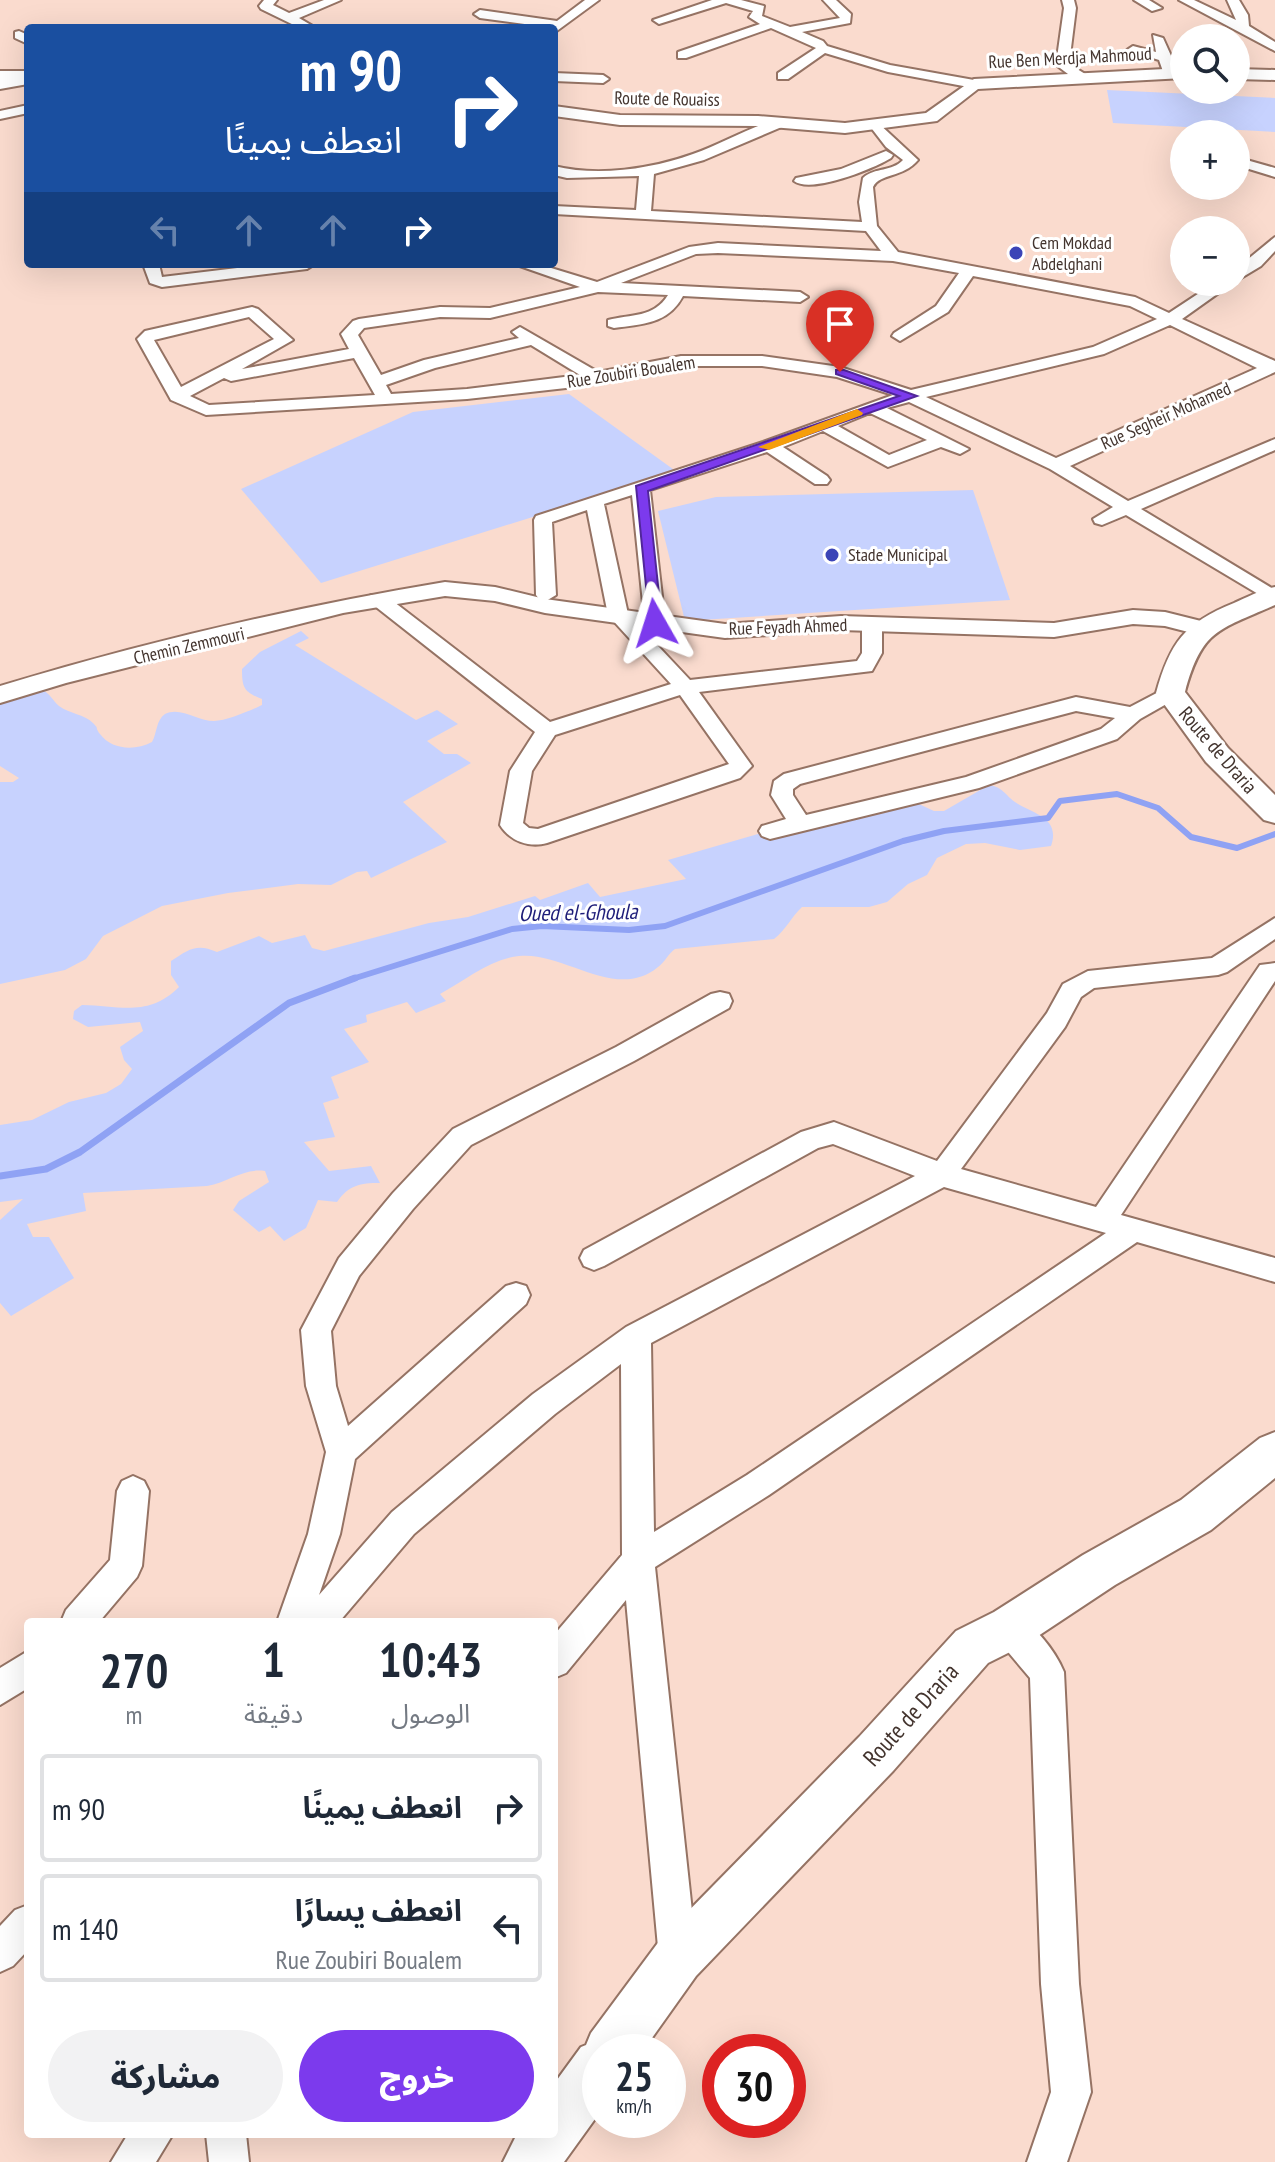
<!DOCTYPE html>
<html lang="ar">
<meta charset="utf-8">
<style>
body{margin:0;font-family:"PT Sans Narrow","Noto Sans Arabic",sans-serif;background:#f2f2f3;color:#1f2937;direction:rtl;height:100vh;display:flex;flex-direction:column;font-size:30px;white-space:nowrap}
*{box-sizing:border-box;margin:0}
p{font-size:26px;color:#747a83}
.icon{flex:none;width:44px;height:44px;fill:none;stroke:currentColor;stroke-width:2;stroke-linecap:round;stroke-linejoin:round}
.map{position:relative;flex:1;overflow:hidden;direction:ltr}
.details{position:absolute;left:24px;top:1618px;width:534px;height:520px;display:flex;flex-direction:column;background:#fff;border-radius:8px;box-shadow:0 8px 32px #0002;direction:rtl}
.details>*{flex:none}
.banner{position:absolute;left:24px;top:24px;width:534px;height:244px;border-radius:8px;box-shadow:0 8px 32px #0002;direction:rtl;background:#1a4fa0;color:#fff;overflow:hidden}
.fabs{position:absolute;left:1170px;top:24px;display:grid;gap:16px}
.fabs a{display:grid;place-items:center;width:80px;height:80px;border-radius:50%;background:#fff;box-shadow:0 8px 32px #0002;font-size:40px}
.speed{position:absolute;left:582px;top:2034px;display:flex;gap:16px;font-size:40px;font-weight:700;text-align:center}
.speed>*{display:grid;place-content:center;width:104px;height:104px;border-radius:50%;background:#fff;box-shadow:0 8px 32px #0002;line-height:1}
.speed small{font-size:20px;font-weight:400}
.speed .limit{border:12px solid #d22;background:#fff;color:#111}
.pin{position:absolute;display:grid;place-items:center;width:68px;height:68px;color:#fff;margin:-82px -34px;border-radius:50% 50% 50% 0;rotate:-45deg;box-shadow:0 0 8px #0007}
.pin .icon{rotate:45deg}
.me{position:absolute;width:88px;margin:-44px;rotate:354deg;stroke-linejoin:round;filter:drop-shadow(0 0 6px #0008)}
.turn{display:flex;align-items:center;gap:28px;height:168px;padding:0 24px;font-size:36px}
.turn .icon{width:104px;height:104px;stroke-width:2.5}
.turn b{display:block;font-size:56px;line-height:68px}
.lanes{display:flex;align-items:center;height:76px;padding:0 24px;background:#0003;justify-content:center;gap:40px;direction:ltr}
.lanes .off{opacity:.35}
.eta{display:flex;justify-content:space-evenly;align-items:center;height:136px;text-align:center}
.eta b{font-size:48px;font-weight:800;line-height:56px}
.primary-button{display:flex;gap:16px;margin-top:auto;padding:16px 24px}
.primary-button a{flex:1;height:92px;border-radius:48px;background:#7c3aed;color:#fff;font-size:32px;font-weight:800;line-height:92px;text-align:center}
.primary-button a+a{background:#f2f2f3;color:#1f2937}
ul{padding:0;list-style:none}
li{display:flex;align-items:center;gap:24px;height:108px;margin:0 16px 12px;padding:0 8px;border:4px solid #e0e1e3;border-radius:8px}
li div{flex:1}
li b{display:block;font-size:30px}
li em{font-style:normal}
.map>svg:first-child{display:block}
</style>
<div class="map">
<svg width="1275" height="2162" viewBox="0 0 1275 2162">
<rect width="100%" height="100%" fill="#fadbce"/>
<path fill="#c7d2fe" d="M1107 90 1275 98V132L1113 123Z
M569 394 677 472 321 583 241 489 413 412Z
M973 490 1010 600 685 621 658 511 716 497Z
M301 631 309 638 295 645 416 720 437 710 458 724 427 741 444 754H457L471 763 403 802 447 842 371 878 367 871 357 872 331 885 298 884 228 893 162 906 103 936 86 959 65 970 0 984V782H13L19 778 0 766V700L41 689C51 694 52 700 59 706 70 714 84 714 93 723 100 730 94 726 100 734 112 750 135 751 152 742 157 733 156 720 165 714 180 706 198 721 214 721 226 721 252 710 262 705V699C244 692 242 688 242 669L260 652Z
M989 785C1003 787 1005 795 1015 802 1033 814 1061 817 1051 846L1020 850 985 843 966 844 937 858 927 875 908 884 887 902 869 907H802C791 917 786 930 774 939L675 949C668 954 665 962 658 967 616 1002 564 951 519 956 491 959 464 981 440 994L446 1001 416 1013 407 1002 366 1015 367 1022 344 1029 369 1062 331 1077 339 1098 323 1103 335 1137 304 1142 329 1171 371 1166 380 1183C360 1183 349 1185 337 1202L318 1200 306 1228 284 1241 270 1226 259 1232 233 1210 239 1201 269 1182 265 1171C243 1168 229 1182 207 1186L83 1193 86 1211 27 1224 33 1237H49L74 1278 11 1316 0 1303V1220L23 1199 0 1202V1125L32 1120 69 1102 106 1093 121 1084 132 1069 124 1060 120 1047 143 1031 140 1022 88 1027 73 1019 74 1011 82 1005C121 1006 149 1017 179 987L171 975V961C189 949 197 943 217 952L259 936 272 943 305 935 312 948 324 951 429 923 468 917 535 896 540 900 588 883 600 897 686 879 668 860 897 794 934 811H944Z"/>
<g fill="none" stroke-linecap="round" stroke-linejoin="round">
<path stroke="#8fa2f4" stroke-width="6" d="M349 980 512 929 542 926 629 930 665 926 903 841 944 831 1048 818 1060 801 1117 794 1158 808 1191 837 1237 848 1275 834"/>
<path stroke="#8fa2f4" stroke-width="7" d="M0 1176 46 1169 80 1152 289 1003 355 978"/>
<defs>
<path id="minor" d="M264 0H277L273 5 289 13 324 0H341L299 18 316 28H300L261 9 259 6Z
M585 0H599L554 33V28L480 18 474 14 480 10 557 21Z
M712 0H741L764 6 762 16 790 27 840 18 823 0H836L851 14 850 23 802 32 823 41 827 46 890 65 974 80 980 84 974 88 888 72 825 53 788 79H778V73L816 48 771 28 686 58H678V52L760 24 749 17 753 11 726 3 659 24 653 20Z
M1062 0H1074L1076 8 1069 64 1090 77V83H1080L1056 65 1064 8Z
M1134 0H1149L1162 8 1152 11Z
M1179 0H1194L1236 20 1227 0H1239L1248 15 1249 26 1275 42V51Z
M19 31 28 35V44L15 38V32Z
M1153 35 1163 38 1172 58 1175 77H1165L1159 60 1127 50 1133 46 1156 52Z
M554 73 603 75 609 79 603 83 554 81Z
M28 76V84L0 89V81Z
M28 105V113L0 119V111Z
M779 119 786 123 784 126 704 160 654 174 651 211 862 222 859 202 863 178C875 167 892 172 903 160L886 147 869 125 876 121 918 160C903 178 880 173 873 187L877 226 898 252 1135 297 1169 313 1216 282H1234L1182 319 1275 361V372L1070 466 1128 501 1275 439V450L1141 509 1275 590V604L1126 515 1102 525 1095 523 1093 519 1113 507 1050 469 909 402 887 408 969 449 960 454 941 447 888 467 823 431 783 447 827 476 830 480 827 484H815L767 452 650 490 665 623 662 627H648L645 623 632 495 604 504 628 614 690 680 857 661 862 653V625L872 619 882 625V653L872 671 699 692 752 766 740 778 547 843C529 848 510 841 500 825L510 771 535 732 371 603 368 599 371 595H385L550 722 671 684 608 615 587 510 552 522 556 595 546 601 539 599 536 595 534 520 536 516 763 442 893 395 837 377 762 366H681L566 388 467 399 206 415 171 400 137 339 145 331 252 307 258 309 293 340 242 369 349 349 341 334 353 321 359 319 440 307 490 308 580 287 514 264H538L597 282 689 247 718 243 881 251 866 231 554 214V206L636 210 639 176 567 178 554 175V166C598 177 651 169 693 154 722 144 749 127 779 119ZM718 253 893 261 959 273 936 306 894 333 892 336 900 341 948 312 973 276 1130 306 1157 319 1093 347 911 390 840 367 762 356H681L598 372 520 327 512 332 519 338 424 360 381 375 358 335 364 328 440 317 490 318 598 292 668 295C654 318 631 314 608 320V326L614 328C643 324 668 324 683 296L800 302 808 297 800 292 621 283 696 254ZM249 317 274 339 181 387 154 340ZM1170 325 1257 368 1056 458 926 397 1104 354ZM531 345 580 375 467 389 391 394 386 385 435 368ZM354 358 375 395 209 405 190 396 224 378 231 381ZM870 413 927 440 889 455 838 426ZM680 695 729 764 538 829 529 828 523 823 532 771 555 735Z
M886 151 893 155 891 158C873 169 811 194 794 181L796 178 841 169Z
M1236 157 1275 168V177L1236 165Z
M1275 237V251L1261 266 1236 281V269Z
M143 264H159L162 277 270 264H315L307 269 162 287 150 283Z
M1170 686 1180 693 1177 698 1140 719 1117 739 979 788 770 839 762 836 759 831 762 826 786 819 771 795 774 781 784 774 1076 697 1130 707ZM1076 711 1115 718 1101 729 966 777 806 815 793 795V789L800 784Z
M1275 918V939L1227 972 1218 975 1094 988 1081 997 1065 1027 961 1169 1096 1207 1260 965 1275 963V981L1121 1215 1275 1258V1282L1137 1242 769 1495 655 1567 697 1958 691 1971 678 1977 665 1971 659 1958 626 1600 566 1673 554 1678V1635L622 1555 621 1364 555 1414 414 1534 339 1622H277L308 1534 326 1452 306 1386 301 1330 339 1258 393 1193 453 1129 616 1047 711 994 720 992 729 994 732 1001 729 1008 634 1061 471 1145 413 1209 359 1276 331 1331 336 1386 348 1426 506 1286 516 1283 526 1286 530 1295 526 1304 355 1459 340 1534 319 1595 392 1512 533 1394 626 1327 915 1176 833 1144 818 1148 604 1266 594 1270 584 1266 580 1258 584 1250 801 1132 834 1122 937 1161 1047 1013 1063 984 1088 971 1212 958ZM944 1187 1106 1233 747 1475 654 1532 651 1343Z
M133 1476 144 1481 149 1491 142 1566 137 1577 99 1622H61L66 1610 110 1560 117 1491 122 1481Z
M1010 1612C1032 1621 1055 1650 1064 1672L1079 1984 1091 2092 1067 2162H1027L1051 2092 1041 1984 1030 1678 998 1640 993 1628 998 1616Z
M28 1651V1688L0 1705V1668Z
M28 1905V1950L13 1966 0 1972V1926L15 1910Z
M128 2134H173L156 2162H111Z
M206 2134H246L249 2162H209Z"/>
<path id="tertiary" d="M1184 68V78L978 89 937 121 845 133 758 126 620 125 554 116V106L620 115 758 116 845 123 926 113 974 79Z
M1236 69 1275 70V80L1236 79Z
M0 71H28V81H0Z
M445 582 495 587 545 599 725 624 841 616 1054 623 1133 610 1165 612 1209 623 1212 628 1209 633 1200 635 1165 626 1133 624 1054 637 841 630 725 638 545 613 495 601 445 596 343 613 66 683 0 703V686C145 642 295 607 445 582Z"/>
<path id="secondary" d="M1275 587V605C1219 630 1202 629 1185 692L1228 748 1275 795V823L1264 820 1206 762 1156 693C1170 643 1184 623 1234 603 1247 597 1261 590 1275 587Z
M1275 1432V1478L1211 1530 1115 1585 1026 1644 988 1663 893 1771 696 1976 642 2052H600V2112L564 2162H503L517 2134H554V2084L581 2047 586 2045 591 2033 660 1940 859 1737 956 1631 994 1612 1083 1555 1181 1500 1260 1438Z"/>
</defs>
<use href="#minor" stroke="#957364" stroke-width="4"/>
<use href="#tertiary" stroke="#957364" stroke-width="4"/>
<use href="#secondary" stroke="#957364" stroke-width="4"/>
<use href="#minor" fill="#fff" fill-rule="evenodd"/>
<use href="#tertiary" fill="#fff" fill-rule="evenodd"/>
<use href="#secondary" fill="#fff" fill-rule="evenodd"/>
</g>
<path fill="#7c3aed" stroke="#51269a" stroke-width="2" d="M836 370H844L917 396 648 491 662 623 650 626 636 486 899 396 836 374Z"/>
<path fill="#f59e0b" d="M857 409 863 413 862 415 769 450 758 447Z"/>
<g fill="#3b44b7" stroke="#fff" stroke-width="3">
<circle cx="1016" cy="253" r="8"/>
<circle cx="832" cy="555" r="8"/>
</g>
<g text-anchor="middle" stroke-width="6" stroke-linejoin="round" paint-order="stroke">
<g font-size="18" fill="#43342e" stroke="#fff">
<text transform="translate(1070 58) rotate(-3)" y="6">Rue Ben Merdja Mahmoud</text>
<text transform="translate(667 99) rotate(1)" y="6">Route de Rouaiss</text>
<text transform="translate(631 372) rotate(-9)" y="6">Rue Zoubiri Boualem</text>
<text transform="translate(1166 416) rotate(-24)" y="6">Rue Segheir Mohamed</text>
<text transform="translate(788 627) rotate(-2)" y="6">Rue Feyadh Ahmed</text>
<text transform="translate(189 646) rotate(-13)" y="6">Chemin Zemmouri</text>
</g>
<g font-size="18" fill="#43342e" stroke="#fff" text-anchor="start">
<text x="1032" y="249">Cem Mokdad<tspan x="1032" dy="21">Abdelghani</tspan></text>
<text x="848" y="561">Stade Municipal</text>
</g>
<g font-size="20" fill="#43342e" stroke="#fff">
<text transform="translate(1218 750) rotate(49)" y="7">Route de Draria</text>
</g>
<g font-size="22" font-style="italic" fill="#1e1d79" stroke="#fff">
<text transform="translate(578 912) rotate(-1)" y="8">Oued el-Ghoula</text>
</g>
<g font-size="24" fill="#43342e" stroke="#fff">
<text transform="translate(911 1715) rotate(-48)" y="8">Route de Draria</text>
</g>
</g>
</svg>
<div class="fabs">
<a><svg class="icon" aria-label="search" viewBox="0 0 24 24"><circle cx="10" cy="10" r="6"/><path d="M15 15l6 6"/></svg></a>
<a>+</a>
<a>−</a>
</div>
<div class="speed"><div>25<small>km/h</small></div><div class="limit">30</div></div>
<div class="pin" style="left:840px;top:372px;background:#d93025"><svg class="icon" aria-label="arrive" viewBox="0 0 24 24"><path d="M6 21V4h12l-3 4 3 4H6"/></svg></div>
<svg class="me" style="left:655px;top:623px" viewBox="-20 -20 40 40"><path d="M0-17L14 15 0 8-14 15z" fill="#7c3aed" stroke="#fff" stroke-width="4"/></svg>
<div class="banner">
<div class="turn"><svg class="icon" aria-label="right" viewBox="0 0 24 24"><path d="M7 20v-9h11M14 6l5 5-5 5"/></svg><div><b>90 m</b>انعطف يمينًا</div></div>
<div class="lanes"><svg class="icon off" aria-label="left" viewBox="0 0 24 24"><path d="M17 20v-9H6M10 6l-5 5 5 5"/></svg><svg class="icon off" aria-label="ahead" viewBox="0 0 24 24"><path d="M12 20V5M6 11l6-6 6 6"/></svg><svg class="icon off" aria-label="ahead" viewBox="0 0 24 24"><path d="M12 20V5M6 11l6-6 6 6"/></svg><svg class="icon" aria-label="right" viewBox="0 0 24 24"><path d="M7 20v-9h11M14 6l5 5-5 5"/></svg></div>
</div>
<section class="details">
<div class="eta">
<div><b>10:43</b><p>الوصول</p></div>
<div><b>1</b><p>دقيقة</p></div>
<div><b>270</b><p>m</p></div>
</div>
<ul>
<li><svg class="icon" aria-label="right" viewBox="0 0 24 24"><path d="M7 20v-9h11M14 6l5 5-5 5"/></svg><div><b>انعطف يمينًا</b></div><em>90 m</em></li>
<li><svg class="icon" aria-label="left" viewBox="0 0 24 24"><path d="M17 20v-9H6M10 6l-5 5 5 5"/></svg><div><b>انعطف يسارًا</b><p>Rue Zoubiri Boualem</p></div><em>140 m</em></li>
</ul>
<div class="primary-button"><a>خروج</a><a>مشاركة</a></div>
</section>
</div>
